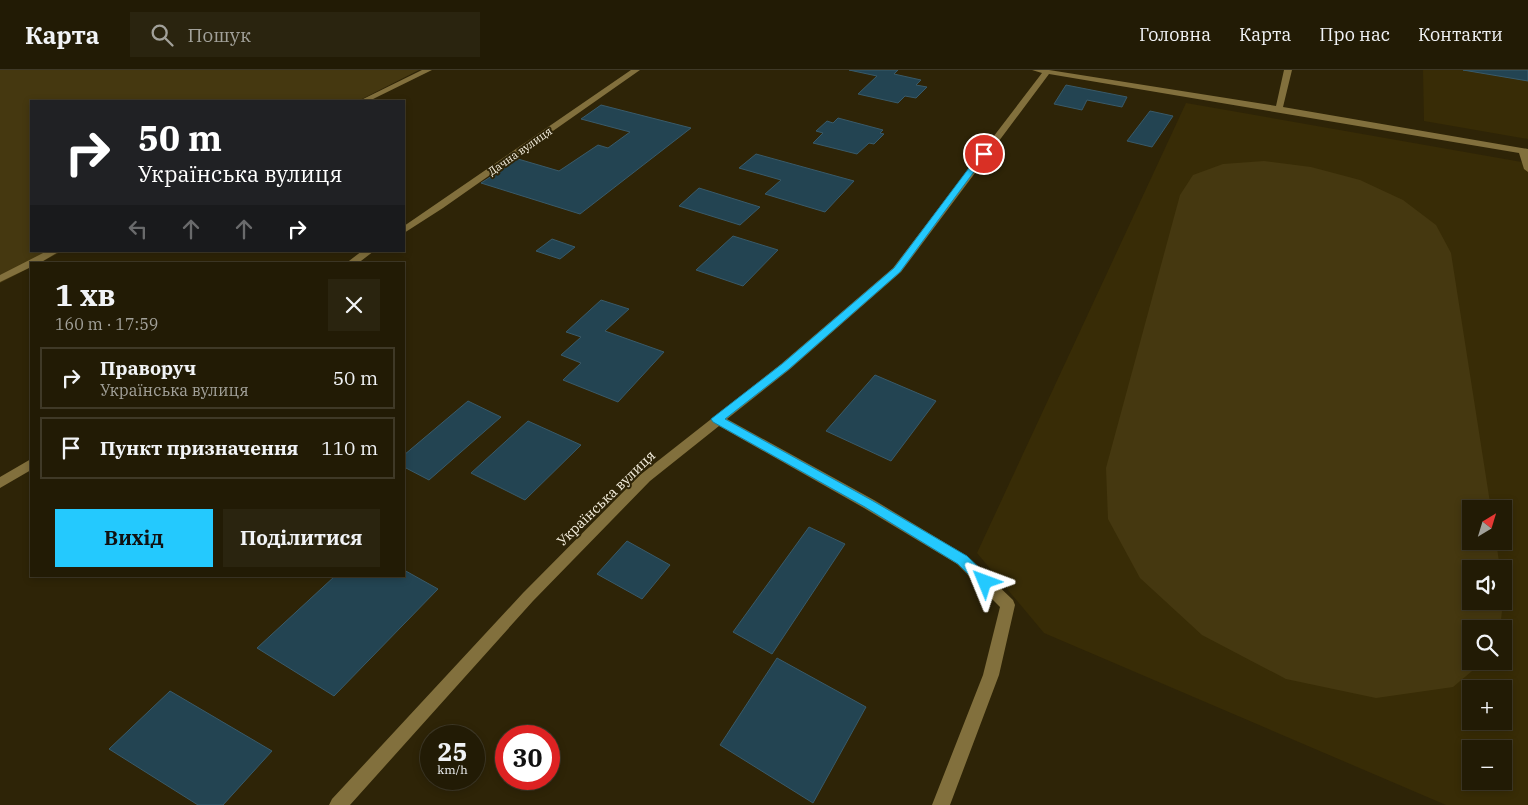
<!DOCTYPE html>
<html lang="uk">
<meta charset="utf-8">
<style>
body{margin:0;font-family:"IBM Plex Serif",serif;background:#2a240f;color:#f1f3f6;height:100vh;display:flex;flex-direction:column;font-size:19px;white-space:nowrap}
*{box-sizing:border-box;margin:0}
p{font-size:16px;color:#a2a19a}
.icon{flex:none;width:28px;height:28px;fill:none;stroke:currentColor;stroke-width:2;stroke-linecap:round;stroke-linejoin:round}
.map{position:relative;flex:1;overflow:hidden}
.sheet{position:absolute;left:30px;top:192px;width:375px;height:315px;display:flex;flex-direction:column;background:#221b05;border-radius:0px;box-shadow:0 2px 8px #0003,0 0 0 1px #3f3927}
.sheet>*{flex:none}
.banner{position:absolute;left:30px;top:30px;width:375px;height:152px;border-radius:0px;box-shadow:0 2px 8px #0003,0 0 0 1px #3f3927;background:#202124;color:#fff;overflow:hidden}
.needle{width:32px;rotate:38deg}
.tools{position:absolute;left:1462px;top:430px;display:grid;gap:10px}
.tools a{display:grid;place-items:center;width:50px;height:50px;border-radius:0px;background:#221b05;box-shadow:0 2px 8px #0003,0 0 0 1px #3f3927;font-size:25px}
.speed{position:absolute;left:420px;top:655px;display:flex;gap:10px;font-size:25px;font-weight:700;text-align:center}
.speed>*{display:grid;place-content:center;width:65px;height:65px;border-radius:50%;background:#221b05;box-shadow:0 2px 8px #0003,0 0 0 1px #3f3927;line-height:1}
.speed small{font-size:12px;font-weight:400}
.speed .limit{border:8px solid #d22;background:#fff;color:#111}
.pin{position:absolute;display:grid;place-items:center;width:42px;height:42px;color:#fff;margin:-21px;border:2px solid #fff;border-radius:50%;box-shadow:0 1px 5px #0007}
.me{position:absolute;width:55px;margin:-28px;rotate:314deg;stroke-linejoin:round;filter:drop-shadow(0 0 4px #0008)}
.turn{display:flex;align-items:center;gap:18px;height:105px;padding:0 25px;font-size:22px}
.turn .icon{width:65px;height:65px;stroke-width:2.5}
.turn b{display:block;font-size:35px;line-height:42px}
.lanes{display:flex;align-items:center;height:48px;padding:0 25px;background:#0003;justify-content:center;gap:25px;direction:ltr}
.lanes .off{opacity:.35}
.round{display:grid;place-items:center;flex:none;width:52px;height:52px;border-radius:0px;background:#2a240f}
.summary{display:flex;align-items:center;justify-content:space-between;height:85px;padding:0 25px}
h1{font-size:30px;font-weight:700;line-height:38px}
.primary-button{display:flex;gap:10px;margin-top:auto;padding:10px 25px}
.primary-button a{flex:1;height:58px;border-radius:0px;background:#24c9fe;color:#111;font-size:20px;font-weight:700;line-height:58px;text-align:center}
.primary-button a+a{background:#2a240f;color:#f1f3f6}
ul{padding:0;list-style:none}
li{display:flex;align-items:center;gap:15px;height:62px;margin:0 10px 8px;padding:0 15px;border:2px solid #3f3927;border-radius:0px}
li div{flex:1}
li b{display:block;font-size:19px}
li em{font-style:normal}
header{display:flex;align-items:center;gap:30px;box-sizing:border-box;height:70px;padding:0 25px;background:#221b05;border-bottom:1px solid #3f3927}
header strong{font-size:24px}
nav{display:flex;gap:28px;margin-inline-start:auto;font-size:18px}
.search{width:350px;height:45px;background:#2a240f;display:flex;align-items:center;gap:12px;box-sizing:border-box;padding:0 18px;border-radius:0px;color:#a2a19a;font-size:19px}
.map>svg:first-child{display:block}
</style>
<header>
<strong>Карта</strong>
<div class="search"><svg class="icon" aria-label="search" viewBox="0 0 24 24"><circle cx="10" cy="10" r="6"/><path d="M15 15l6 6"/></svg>Пошук</div>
<nav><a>Головна</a><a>Карта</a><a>Про нас</a><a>Контакти</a></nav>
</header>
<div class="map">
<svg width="1528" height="735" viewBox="0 0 1528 735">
<rect width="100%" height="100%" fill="#2e2407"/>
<path fill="#382c06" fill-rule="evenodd" d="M1423 0H1528V69L1424 51Z
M1186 33 1528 93V735H1446L1044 563 977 483ZM1471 439H1504V471H1471ZM1471 499H1504V531H1471ZM1471 559H1504V591H1471ZM1471 619H1504V651H1471ZM1471 679H1504V711H1471Z"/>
<path fill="#453810" d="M0 0H419L358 31H31V181H62L38 194H31V197L0 213Z
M1264 91 1311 97 1360 110 1403 130 1436 155 1451 183 1491 439H1471V471H1496L1500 499H1471V531H1503L1500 559H1471V591H1484L1453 617 1376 628 1286 609 1202 565 1140 508 1108 449 1106 398 1180 125 1193 105 1223 94Z"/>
<path fill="#234452" stroke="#395a69" d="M849 0H898L894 4 921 10 916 15 927 17 916 28 905 26 898 33 858 24 877 6Z
M1463 0H1528V11Z
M1066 15 1127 27 1122 37 1087 30 1082 40 1054 34Z
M601 35 691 58 580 144 481 113 518 89 559 101 598 75 608 78 630 62 581 49Z
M1150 41 1173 46 1152 77 1127 71Z
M838 48 883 60 880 63 884 64 874 74 869 73 857 84 813 73 823 63 816 61 827 51 833 53Z
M756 84 854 111 825 142 765 124 781 110 739 98Z
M699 118 760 137 740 155 679 136Z
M733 166 778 180 743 216 696 200Z
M552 169 575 177 560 189 536 181Z
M601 230 629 239 605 261 664 282 618 332 563 310 581 293 561 285 581 267 566 262Z
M875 305 936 331 891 391 826 361Z
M468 331 501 347 429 410 404 397V385Z
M528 351 581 375 525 430 471 403Z
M809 457 845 474 772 584 733 562Z
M627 471 670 495 642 529 597 504Z
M404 500 438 519 334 626 257 578 335 506H404Z
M777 588 866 637 813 733 720 675Z
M170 621 272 681 223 735H198L109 679Z"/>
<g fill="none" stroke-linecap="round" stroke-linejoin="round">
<path fill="#82703d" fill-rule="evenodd" d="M422 0H432L369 31H359Z
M631 0H640L443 138 404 163V156Z
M1032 0H1049L1276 36 1284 0H1292L1283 37 1528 79V102L1524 99 1519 83 1049 4 901 202 789 300 727 349 874 430 967 486 1013 530 1015 535 999 605 950 735H932L983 605 1000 537 957 494 864 438 719 356 650 411 533 531 350 735H329L332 729 523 523 640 405 781 294 893 198 1042 3Z
M47 181H60L38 194H31V197L0 212V205Z
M362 181H374L357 194H345Z
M31 389V400L0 418V407Z"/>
</g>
<path fill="#24c9fe" stroke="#1783a5" d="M981 82 987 84 900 202 789 299 725 349 873 431 967 486 990 508 992 512 990 516 985 518 980 516 958 494 865 437 713 352 711 349 782 294 894 198Z"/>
<g text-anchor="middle" stroke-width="4" stroke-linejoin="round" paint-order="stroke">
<g font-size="11" fill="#f6f0e0" stroke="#2e2407">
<text transform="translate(520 81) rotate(-35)" y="4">Дачна вулиця</text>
</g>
<g font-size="14" fill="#f6f0e0" stroke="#2e2407">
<text transform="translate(606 428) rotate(-44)" y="5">Українська вулиця</text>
</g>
</g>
</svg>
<div class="tools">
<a><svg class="needle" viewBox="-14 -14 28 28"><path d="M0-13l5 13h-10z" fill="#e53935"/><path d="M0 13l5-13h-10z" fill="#a2a19a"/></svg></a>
<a><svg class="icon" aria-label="sound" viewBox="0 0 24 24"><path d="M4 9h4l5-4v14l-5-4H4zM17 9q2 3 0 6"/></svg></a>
<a><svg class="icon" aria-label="search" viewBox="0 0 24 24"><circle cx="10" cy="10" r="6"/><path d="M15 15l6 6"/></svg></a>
<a>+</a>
<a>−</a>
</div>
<div class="speed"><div>25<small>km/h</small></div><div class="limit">30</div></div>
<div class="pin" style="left:984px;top:84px;background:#d93025"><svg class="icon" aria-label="arrive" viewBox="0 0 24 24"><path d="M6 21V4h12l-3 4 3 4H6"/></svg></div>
<svg class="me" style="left:985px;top:512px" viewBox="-20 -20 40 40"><path d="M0-17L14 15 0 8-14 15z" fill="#24c9fe" stroke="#fff" stroke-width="4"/></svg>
<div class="banner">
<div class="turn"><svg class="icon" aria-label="right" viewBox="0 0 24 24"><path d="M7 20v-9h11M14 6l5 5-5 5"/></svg><div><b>50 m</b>Українська вулиця</div></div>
<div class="lanes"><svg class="icon off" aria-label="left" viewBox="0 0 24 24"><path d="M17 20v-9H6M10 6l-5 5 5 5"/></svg><svg class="icon off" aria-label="ahead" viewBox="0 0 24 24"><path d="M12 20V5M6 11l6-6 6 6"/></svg><svg class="icon off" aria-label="ahead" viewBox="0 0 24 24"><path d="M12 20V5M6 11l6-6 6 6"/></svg><svg class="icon" aria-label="right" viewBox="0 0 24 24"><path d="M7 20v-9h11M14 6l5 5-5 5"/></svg></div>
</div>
<section class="sheet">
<div class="summary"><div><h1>1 хв</h1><p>160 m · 17:59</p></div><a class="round"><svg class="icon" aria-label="close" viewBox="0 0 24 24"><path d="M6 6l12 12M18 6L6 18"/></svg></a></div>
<ul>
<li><svg class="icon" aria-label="right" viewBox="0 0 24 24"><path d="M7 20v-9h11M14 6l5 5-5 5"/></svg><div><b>Праворуч</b><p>Українська вулиця</p></div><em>50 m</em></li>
<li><svg class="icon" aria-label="arrive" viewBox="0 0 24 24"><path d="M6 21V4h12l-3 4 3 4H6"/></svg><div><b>Пункт призначення</b></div><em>110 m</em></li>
</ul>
<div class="primary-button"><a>Вихід</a><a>Поділитися</a></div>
</section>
</div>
